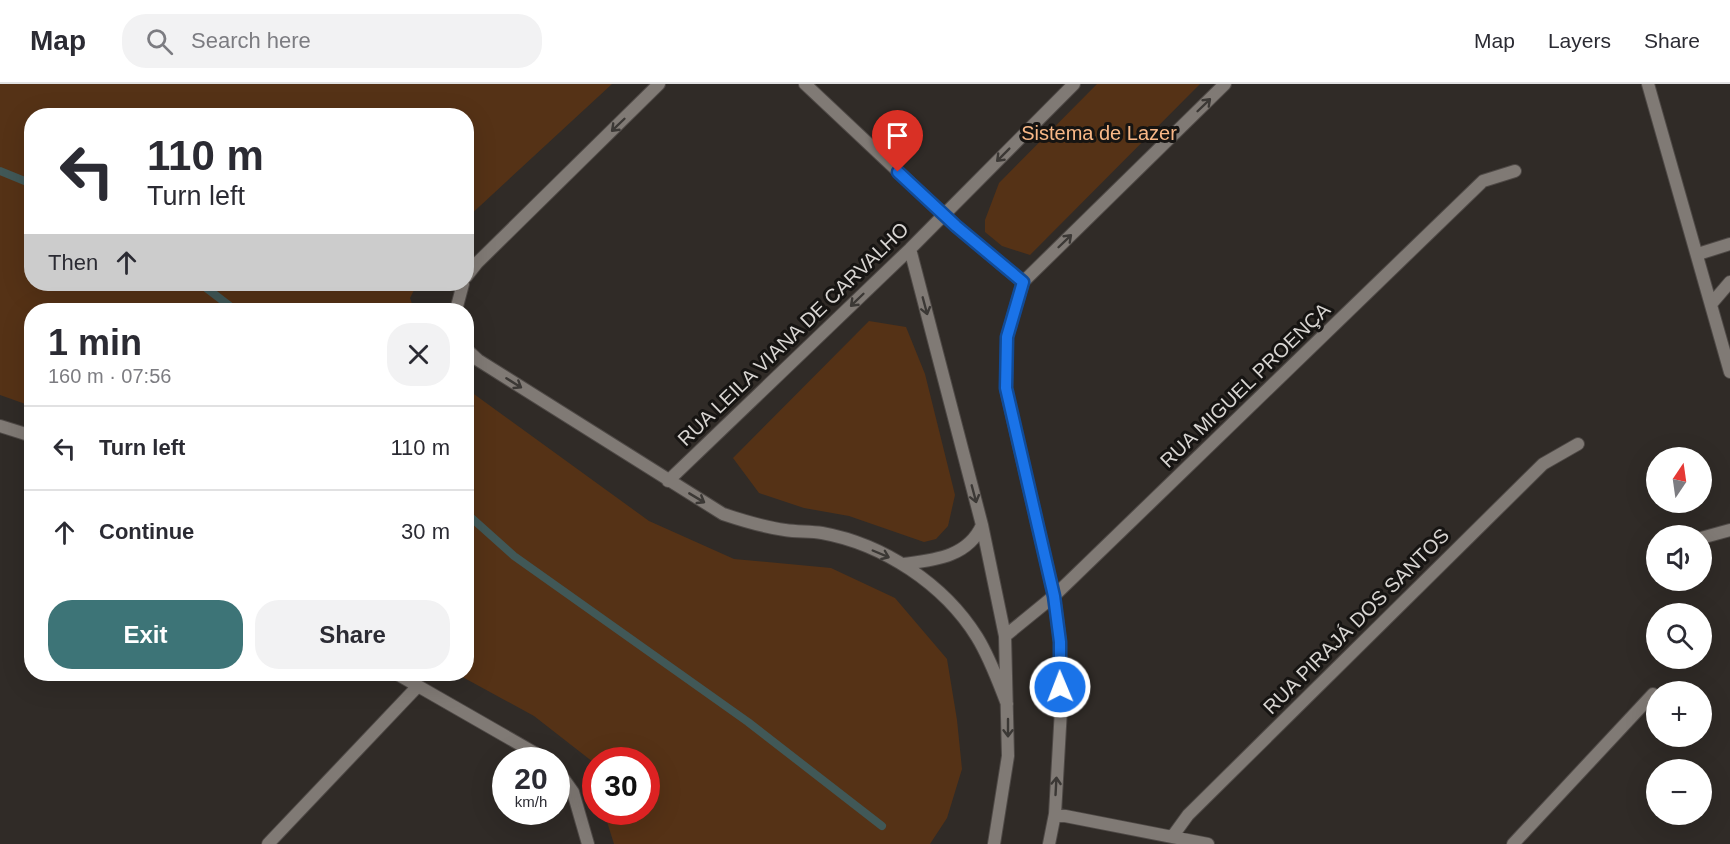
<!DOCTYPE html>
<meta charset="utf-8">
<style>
body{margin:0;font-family:Helvetica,sans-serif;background:#f2f2f3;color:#2b2b33;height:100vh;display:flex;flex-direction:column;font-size:22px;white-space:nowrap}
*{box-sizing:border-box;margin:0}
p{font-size:20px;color:#7c7c81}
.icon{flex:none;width:33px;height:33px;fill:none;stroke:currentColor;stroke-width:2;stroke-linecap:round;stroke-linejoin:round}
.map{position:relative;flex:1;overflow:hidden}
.panel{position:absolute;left:24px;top:219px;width:450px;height:378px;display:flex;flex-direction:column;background:#fff;border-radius:24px;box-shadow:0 6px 24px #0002}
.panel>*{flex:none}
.top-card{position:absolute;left:24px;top:24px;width:450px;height:183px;border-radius:24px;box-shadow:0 6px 24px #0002;background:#fff;color:#2b2b33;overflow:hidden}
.needle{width:39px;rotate:13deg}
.fabs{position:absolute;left:1646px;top:363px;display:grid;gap:12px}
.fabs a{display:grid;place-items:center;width:66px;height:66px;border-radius:50%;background:#fff;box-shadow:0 6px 24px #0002;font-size:30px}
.speed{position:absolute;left:492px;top:663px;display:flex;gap:12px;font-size:30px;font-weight:700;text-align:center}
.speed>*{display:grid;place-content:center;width:78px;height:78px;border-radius:50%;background:#fff;box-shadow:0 6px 24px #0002;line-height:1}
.speed small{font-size:15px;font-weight:400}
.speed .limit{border:9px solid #d22;background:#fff;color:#111}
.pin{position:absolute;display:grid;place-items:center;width:51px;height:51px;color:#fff;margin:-62px -26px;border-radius:50% 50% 50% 0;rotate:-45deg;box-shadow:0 0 6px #0007}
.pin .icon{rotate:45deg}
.me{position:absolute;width:66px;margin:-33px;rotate:359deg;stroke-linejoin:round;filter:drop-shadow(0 0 4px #0008)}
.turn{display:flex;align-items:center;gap:21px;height:126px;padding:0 24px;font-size:27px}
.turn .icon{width:78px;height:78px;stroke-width:2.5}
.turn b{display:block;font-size:42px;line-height:51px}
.then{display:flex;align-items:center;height:57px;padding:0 24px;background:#0003;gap:12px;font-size:22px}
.round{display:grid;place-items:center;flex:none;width:63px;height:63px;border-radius:24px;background:#f2f2f3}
.overview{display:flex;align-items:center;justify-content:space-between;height:102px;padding:0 24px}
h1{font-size:36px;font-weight:800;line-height:45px}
.primary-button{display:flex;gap:12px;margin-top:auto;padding:12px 24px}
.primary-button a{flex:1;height:69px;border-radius:24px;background:#3d7477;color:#fff;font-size:24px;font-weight:800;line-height:69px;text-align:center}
.primary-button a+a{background:#f2f2f3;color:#2b2b33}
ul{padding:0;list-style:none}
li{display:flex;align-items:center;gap:18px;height:84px;padding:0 24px;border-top:2px solid #e1e1e2}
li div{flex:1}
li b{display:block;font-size:22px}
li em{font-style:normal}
header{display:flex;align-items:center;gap:36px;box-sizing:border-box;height:84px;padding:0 30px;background:#fff;border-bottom:2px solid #e1e1e2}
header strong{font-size:28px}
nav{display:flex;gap:33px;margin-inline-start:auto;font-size:21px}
.search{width:420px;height:54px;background:#f2f2f3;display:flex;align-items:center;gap:15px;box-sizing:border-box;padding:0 21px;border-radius:24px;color:#7c7c81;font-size:22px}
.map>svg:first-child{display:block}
</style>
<header>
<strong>Map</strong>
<div class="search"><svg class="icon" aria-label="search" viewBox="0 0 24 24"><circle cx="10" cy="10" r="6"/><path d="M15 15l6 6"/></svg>Search here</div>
<nav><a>Map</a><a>Layers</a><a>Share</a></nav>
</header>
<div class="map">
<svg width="1730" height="760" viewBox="0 0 1730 760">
<rect width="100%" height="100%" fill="#302b27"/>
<path fill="#553216" d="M0 0H612L467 134 466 32H32V200H417L410 214 414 226H32L31 322 0 311Z
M1097 0H1200L1030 171 1002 162 985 148V136L999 99Z
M869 237 906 243 925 290 955 411 948 442 936 455 924 458 849 432 804 424 759 409 733 374Z
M467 305 649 437 734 475 831 484 895 514 947 575 957 636 962 685 947 734 930 760H614L604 728H646V676H596L595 687 593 678 534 632 457 590H466Z"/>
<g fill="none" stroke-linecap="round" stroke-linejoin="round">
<path stroke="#415857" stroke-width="8" d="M0 87 32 100
M201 200 235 226
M466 429 514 472 748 638 882 742"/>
<defs>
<path id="minor" d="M805 0 956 142 1023 198
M1648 0 1730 288
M910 165 982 441 1005 552 1008 672 994 760
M1698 170 1730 160
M466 193 477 179 659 0
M1712 219 1730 198
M456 226 463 200
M466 265 478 276 723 430C744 437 763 443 785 446 797 448 810 447 822 449 883 460 944 500 977 553 990 574 998 597 1007 620
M0 342 32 352
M668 397 910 165 1074 0
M1701 454 1730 446
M904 480C934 476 968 473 982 441
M1005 552 1054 512 1483 97 1515 87
M397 590 547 676
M556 684 573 708 588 760
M1055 730 1208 760
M1172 753 1188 731 1543 380 1578 360
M268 760 418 602
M1049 760 1055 730 1061 625 1060 558 1054 512 1006 305 1007 253 1023 198 1225 0
M1513 760 1653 610"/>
</defs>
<use href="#minor" stroke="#4e4946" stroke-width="14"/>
<use href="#minor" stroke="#807a75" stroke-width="12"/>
</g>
<defs><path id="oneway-shaft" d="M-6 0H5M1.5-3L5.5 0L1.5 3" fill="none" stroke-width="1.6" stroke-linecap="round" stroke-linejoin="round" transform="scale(1.5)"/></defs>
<g stroke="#3b3835">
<use href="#oneway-shaft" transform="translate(1204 21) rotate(-44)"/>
<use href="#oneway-shaft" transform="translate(618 41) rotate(136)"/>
<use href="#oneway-shaft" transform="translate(1003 71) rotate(135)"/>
<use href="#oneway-shaft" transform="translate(1065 157) rotate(-44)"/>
<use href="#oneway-shaft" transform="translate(857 216) rotate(136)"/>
<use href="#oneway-shaft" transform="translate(925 222) rotate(75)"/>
<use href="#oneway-shaft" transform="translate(514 299) rotate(32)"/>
<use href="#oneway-shaft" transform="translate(974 410) rotate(75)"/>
<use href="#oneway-shaft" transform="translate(697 414) rotate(31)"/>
<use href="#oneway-shaft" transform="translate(881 470) rotate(23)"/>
<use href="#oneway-shaft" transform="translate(1008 644) rotate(90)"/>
<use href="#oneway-shaft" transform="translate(1056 702) rotate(-87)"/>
</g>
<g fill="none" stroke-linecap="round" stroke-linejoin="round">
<defs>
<path id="route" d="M898 88 956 142 1023 198 1007 253 1006 304 1054 512 1060 558V603"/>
</defs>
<use href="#route" stroke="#114b97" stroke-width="15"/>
<use href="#route" stroke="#1a73e8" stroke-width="10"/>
</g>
<g text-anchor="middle" stroke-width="6" stroke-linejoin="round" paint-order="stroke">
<g font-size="20" fill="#f9b887" stroke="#161412">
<text x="1099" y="56">Sistema de Lazer</text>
</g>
<g font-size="20" fill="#d8d5d2" stroke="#161412">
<text transform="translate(793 250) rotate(-44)" y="7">RUA LEILA VIANA DE CARVALHO</text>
<text transform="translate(1245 301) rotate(-44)" y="7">RUA MIGUEL PROENÇA</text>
<text transform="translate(1356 537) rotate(-45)" y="7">RUA PIRAJÁ DOS SANTOS</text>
</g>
</g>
</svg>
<div class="fabs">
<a><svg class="needle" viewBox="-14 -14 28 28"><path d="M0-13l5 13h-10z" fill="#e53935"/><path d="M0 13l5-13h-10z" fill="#7c7c81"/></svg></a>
<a><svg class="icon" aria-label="sound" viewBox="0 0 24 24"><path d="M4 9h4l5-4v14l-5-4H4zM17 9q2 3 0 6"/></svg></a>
<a><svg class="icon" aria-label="search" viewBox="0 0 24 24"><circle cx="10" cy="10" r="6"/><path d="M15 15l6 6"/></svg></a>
<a>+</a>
<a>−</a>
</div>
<div class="speed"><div>20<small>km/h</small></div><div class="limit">30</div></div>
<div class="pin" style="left:898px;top:88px;background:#d93025"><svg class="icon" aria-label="arrive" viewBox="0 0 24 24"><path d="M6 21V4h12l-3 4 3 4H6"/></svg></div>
<svg class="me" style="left:1060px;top:603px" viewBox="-20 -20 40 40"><circle r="17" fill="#1a73e8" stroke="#fff" stroke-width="3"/><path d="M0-11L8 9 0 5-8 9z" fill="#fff"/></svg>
<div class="top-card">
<div class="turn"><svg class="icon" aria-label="left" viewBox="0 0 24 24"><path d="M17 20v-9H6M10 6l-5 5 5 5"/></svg><div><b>110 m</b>Turn left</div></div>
<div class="then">Then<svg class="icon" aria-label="ahead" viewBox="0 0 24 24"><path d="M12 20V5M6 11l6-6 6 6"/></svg></div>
</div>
<section class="panel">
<div class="overview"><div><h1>1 min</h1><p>160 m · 07:56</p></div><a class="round"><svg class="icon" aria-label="close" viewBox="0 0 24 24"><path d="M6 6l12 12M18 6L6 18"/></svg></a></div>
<ul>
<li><svg class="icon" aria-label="left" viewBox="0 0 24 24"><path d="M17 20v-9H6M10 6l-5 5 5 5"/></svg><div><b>Turn left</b></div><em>110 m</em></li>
<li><svg class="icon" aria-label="ahead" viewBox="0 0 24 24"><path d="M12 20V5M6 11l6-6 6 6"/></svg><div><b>Continue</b></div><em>30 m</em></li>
</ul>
<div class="primary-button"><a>Exit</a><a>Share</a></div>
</section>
</div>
